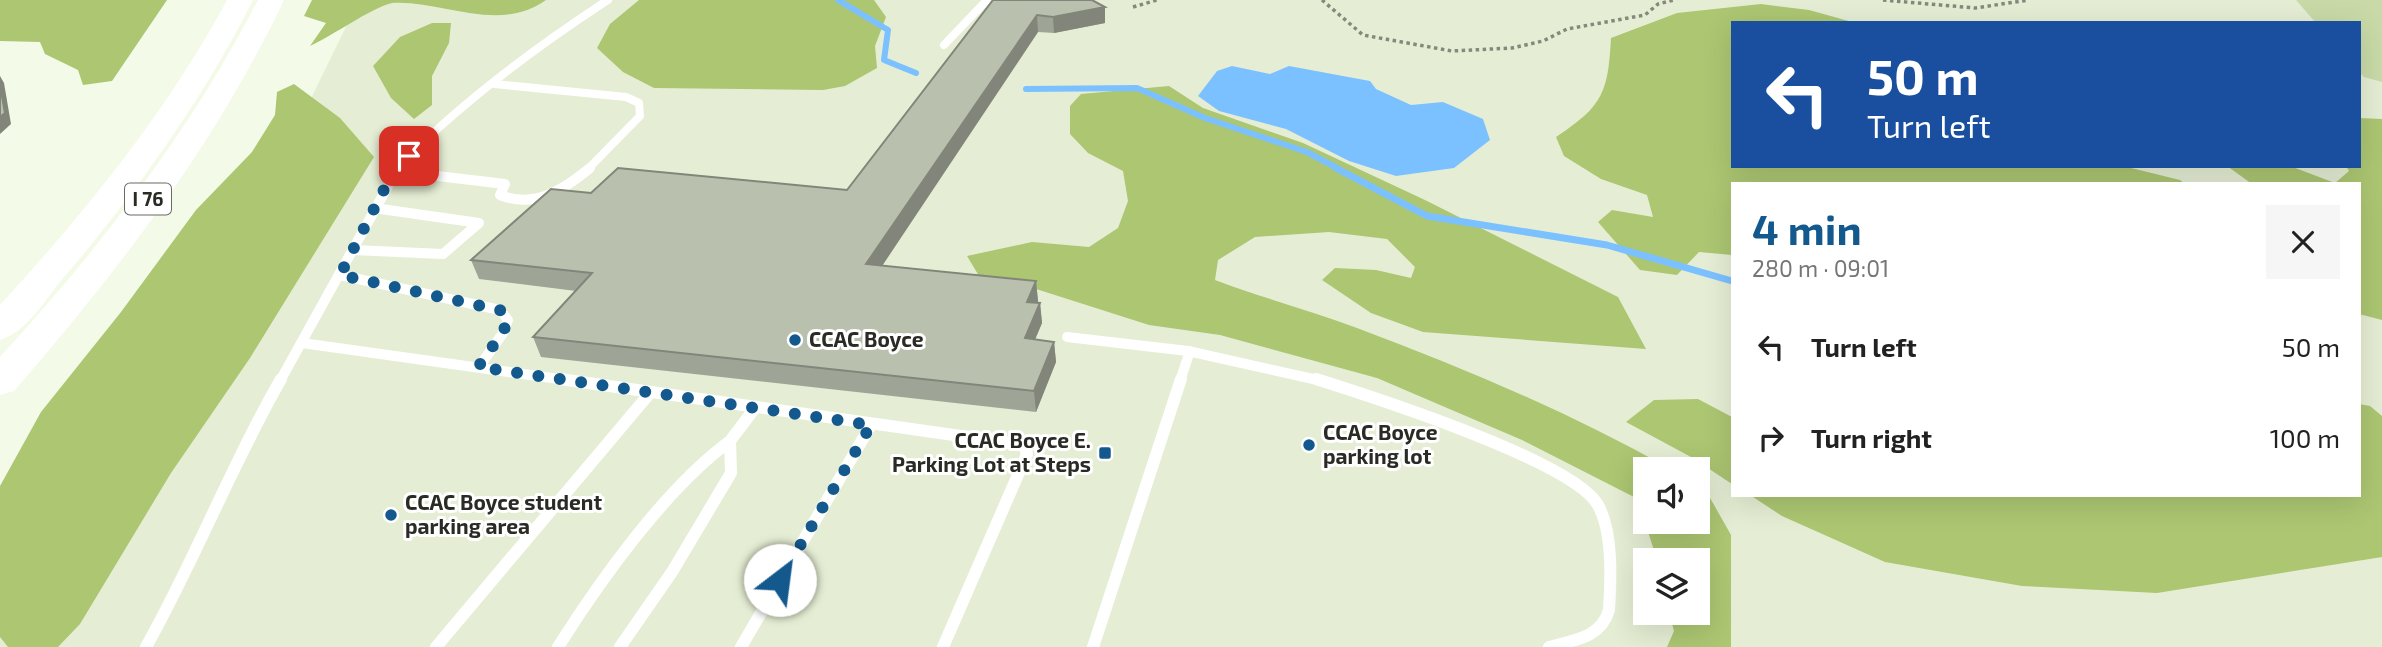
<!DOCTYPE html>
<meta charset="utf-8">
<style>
body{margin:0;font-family:"Exo 2",sans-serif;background:#f6f6f6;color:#222;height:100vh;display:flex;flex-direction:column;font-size:26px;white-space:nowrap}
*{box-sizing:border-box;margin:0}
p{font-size:23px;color:#767676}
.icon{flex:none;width:38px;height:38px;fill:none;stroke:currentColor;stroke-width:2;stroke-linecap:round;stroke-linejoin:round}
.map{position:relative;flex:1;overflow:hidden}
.panel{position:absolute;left:1731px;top:182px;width:630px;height:315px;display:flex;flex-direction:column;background:#fff;border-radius:0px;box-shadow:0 7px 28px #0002}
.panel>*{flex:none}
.banner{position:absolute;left:1731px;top:21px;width:630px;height:147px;border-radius:0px;box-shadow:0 7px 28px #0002;background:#1a4fa0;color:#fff;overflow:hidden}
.fabs{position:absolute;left:1633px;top:457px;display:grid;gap:14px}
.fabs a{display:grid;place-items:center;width:77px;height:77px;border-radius:0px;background:#fff;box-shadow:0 7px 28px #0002;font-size:35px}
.pin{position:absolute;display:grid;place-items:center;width:60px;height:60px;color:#fff;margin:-30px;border-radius:14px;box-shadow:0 4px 10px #0006}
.me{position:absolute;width:77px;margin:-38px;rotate:30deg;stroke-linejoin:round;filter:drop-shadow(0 0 5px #0008)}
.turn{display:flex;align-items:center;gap:24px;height:147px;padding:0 21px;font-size:32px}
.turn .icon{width:91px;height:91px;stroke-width:2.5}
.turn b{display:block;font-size:49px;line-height:60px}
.round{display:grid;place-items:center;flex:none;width:74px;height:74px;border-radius:0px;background:#f6f6f6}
.headline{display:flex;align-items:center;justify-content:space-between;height:119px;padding:0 21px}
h1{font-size:42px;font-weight:700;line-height:52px;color:#14598e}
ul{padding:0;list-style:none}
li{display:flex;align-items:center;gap:21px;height:91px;padding:0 21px}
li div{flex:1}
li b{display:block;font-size:26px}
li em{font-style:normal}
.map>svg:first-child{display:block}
</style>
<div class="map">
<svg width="2382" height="647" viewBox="0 0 2382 647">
<rect width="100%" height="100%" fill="#f3fae7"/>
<path fill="#e5eed4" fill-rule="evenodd" d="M359 0H2382V647H0V515L280 162ZM1732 23H2359V166H1732ZM1732 184H2359V495H1732ZM1645 469H1698V522H1645ZM1645 560H1698V612H1645Z"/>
<path fill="#c9daa8" d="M2296 0H2382V82L2364 77 2359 72V23H2316Z"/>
<path fill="#acc672" d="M0 0H167L112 81 83 85 78 70 45 54 40 42 0 41Z
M312 0H546C498 34 443 0 392 3 369 9 334 35 310 46L326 23 304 16Z
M639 0H874L886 17 875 46 877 68 845 86 823 90 654 88 623 72 597 48 610 24Z
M1761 4 1809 10 1856 23H1732V166H2123L2180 180 2185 184H1732V255L1699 252 1677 275 1640 270 1598 222 1612 210 1653 217 1647 195 1601 179 1564 156 1556 137C1603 106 1608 93 1611 38L1677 13Z
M432 23H451L449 43 432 76V105L414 119 391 98 373 66 400 37Z
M294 84 340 118 374 157 250 358 171 473 80 624 58 647H8L0 637V486L41 412 121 312 196 210 252 152 275 115 277 92Z
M1169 86 1203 108 1303 143 1425 200 1618 297 1646 349 1423 332 1371 313 1322 280 1335 268 1376 270 1411 278 1415 267 1387 239 1329 232 1255 237 1218 260 1215 280C1262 298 1310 310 1357 328 1464 368 1571 413 1670 469H1645V521L1634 497 1522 440 1377 378 1220 335 1149 325 1033 288 979 276 967 256 1032 242 1089 247 1118 228 1128 201 1123 171 1088 153 1070 134V106L1081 94Z
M2359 118 2382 119V320L2359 314V184H2252L2227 166H2290L2335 183 2349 171 2346 166H2359Z
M1698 399 1732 417V484L1691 457 1626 422 1654 400Z
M2359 404 2370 406 2382 416V557L2157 593 2022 586 1885 562 1782 516 1750 495H2359Z
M1698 485 1705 489 1731 535V647H1667L1674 631 1669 613 1698 612V560H1657L1645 522H1698Z"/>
<path fill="#7cc1ff" d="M1232 66 1270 74 1289 66 1370 81 1376 89 1411 105 1443 102 1483 119 1490 140 1454 168 1396 176 1349 161 1286 129 1219 111 1198 96 1217 71Z"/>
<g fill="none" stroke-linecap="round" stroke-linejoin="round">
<path stroke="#7cc1ff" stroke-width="6" d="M838 0 888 30 884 60 916 73
M1026 89 1137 88 1205 118 1307 152 1339 169"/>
<path stroke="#7cc1ff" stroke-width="7" d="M1336 168 1427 216 1607 245 1732 281"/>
<path stroke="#85897d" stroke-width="3.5" stroke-dasharray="3.5 3.5" stroke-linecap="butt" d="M1322 0 1363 35 1452 51 1512 48 1543 41 1567 29 1645 15 1658 4 1674 0
M1883 0 1975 8 2029 0
M1133 7 1157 0"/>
<path stroke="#fff" stroke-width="8" d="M944 45 987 0
M494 84 626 97 639 103 640 116 588 169
M396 169C458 105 533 49 608 0"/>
<path stroke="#fff" stroke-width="10" d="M395 171 505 184 500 195C535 209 563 190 590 168
M353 250 443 254 479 223 374 208
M340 275 500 310 508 320 503 333 479 367
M1067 337 1188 351 1322 381
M302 343 573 381
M280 381 398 168
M1180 381 1190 351"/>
<path stroke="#fff" stroke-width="12" d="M560 379 1024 445 1027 454 943 647
M1316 379C1370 396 1573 461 1598 505 1613 532 1611 579 1609 610 1601 638 1574 640 1549 647
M730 441 755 408
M146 647C195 560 231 466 281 379
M436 647 650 393
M558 647C601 579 666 488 730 441L731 473 672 572 620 647
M741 647 871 425
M1093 647 1181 379"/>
<path fill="#fff" fill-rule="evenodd" d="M227 0H253C201 103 135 194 60 282 44 302 25 333 0 340V305C87 210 166 113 227 0Z
M258 0H284C215 145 119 270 14 391L0 395V357C100 248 190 132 258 0Z"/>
</g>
<path fill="#9fa596" d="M993 0 1105 7V23L1054 33 1038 32 882 266 1036 281 1038 301 1037 303H1040L1042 323 1035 339 1054 342 1056 362 1036 412 541 357 533 337 576 291 479 279 471 260 591 193 847 190Z"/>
<path fill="#82867a" d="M1105 7V23L1054 33 1053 17Z
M1037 15 1038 32 870 284 866 264Z
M0 76 4 83 11 124 0 134Z
M1036 281 1038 301 1029 322 1027 302Z
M1040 303 1042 323 1027 359 1025 338Z
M1054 342 1056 362 1036 412 1034 391Z"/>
<path fill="#b9c0ae" stroke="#82867a" stroke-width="2" d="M993 0H1092L1105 7 1053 17 1037 15 866 264 1036 281 1027 302 1040 303 1025 338 1054 342 1034 391 533 337 592 273 471 260 551 189 591 193 618 168 847 190Z
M0 85 5 113 0 117Z"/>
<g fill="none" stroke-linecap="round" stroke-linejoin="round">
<path stroke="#14598e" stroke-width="12" stroke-dasharray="0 21.6" d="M409 156 392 174 340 275 500 310 508 320 503 332 478 367 871 425 780 580"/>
</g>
<g fill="#14598e" stroke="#fff" stroke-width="2.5">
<circle cx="795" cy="340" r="7"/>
<circle cx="1309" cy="445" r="7"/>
<rect x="1098" y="446" width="14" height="14" rx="3.5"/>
<circle cx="391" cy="515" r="7"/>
</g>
<g text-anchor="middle" stroke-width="6" stroke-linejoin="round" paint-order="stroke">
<rect fill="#fff" stroke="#696b66" stroke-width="2" x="125" y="183.5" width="46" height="31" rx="5"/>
<g font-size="19" font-weight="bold" fill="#292b24">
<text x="148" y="206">I 76</text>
</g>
<g font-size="21" font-weight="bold" fill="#292b24" stroke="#fff" text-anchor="start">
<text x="809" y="347">CCAC Boyce</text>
<text x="1323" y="440">CCAC Boyce<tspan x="1323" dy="24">parking lot</tspan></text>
<text x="1091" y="448" text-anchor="end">CCAC Boyce E.<tspan x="1091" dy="24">Parking Lot at Steps</tspan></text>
<text x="405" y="510">CCAC Boyce student<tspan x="405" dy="24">parking area</tspan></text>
</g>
</g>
</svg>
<div class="fabs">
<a><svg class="icon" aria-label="sound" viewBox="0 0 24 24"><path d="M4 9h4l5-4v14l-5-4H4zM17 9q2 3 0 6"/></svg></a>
<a><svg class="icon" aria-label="layers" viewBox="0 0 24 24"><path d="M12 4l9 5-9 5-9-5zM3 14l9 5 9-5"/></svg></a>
</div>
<div class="pin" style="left:409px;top:156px;background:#d93025"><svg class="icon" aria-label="arrive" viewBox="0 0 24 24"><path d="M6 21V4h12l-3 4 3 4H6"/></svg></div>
<svg class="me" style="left:780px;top:580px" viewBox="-20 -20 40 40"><circle r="19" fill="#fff"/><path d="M0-13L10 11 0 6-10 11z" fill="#14598e"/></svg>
<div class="banner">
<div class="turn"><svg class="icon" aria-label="left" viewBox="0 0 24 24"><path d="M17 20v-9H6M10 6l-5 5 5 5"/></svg><div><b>50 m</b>Turn left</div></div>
</div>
<section class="panel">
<div class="headline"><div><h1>4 min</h1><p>280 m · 09:01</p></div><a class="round"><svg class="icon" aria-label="close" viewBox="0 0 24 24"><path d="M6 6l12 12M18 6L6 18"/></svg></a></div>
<ul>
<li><svg class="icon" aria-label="left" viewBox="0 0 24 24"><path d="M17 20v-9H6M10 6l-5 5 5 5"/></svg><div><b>Turn left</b></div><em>50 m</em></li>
<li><svg class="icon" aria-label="right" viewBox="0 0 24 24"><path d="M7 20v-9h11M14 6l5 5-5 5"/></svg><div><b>Turn right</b></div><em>100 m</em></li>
</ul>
</section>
</div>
